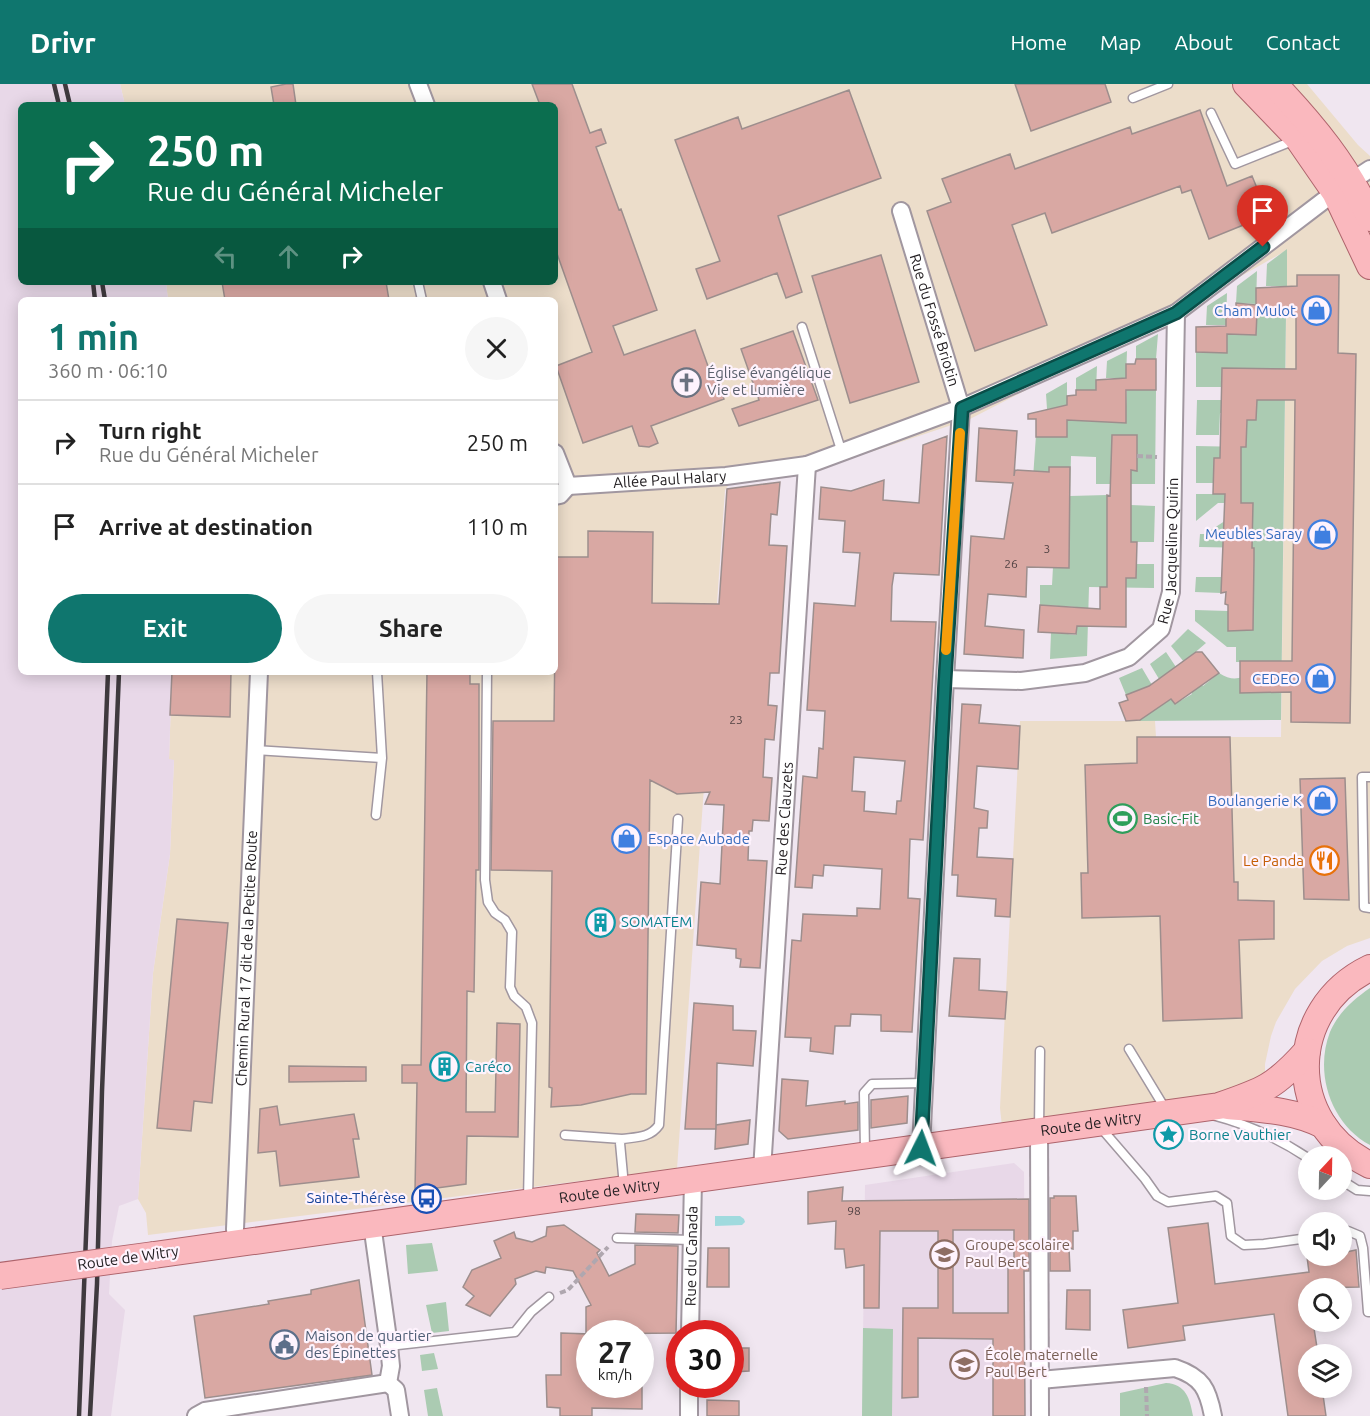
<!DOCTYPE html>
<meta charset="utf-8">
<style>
body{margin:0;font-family:Ubuntu,sans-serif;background:#f6f6f6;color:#222;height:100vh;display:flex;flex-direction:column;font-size:22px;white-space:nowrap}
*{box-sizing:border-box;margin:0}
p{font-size:20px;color:#767676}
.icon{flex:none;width:33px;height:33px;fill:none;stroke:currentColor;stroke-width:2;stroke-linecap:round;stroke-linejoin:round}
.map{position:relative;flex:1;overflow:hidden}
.panel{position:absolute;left:18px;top:213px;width:540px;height:378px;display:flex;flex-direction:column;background:#fff;border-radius:9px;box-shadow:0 3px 15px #0003}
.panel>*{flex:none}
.banner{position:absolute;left:18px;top:18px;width:540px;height:183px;border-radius:9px;box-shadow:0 3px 15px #0003;background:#0b6e4f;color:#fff;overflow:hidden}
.needle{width:39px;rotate:22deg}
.buttons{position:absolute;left:1298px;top:1062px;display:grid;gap:12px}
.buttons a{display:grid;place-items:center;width:54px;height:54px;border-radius:50%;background:#fff;box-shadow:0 3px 15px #0003;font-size:30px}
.speed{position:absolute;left:576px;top:1236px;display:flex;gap:12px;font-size:30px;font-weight:700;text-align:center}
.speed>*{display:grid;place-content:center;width:78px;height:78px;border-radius:50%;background:#fff;box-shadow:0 3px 15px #0003;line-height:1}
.speed small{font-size:15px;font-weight:400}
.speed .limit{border:9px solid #d22;background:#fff;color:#111}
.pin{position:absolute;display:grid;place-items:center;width:51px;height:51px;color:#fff;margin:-62px -26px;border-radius:50% 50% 50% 0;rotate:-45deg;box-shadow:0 0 6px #0007}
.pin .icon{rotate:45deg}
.me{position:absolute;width:66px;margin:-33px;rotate:3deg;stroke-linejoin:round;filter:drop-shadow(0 0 4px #0008)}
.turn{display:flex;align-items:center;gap:21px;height:126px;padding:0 30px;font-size:27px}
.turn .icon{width:78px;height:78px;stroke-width:2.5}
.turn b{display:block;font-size:42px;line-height:51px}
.lanes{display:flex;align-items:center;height:57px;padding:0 30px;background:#0003;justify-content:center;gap:30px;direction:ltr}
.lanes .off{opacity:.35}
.round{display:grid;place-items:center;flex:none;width:63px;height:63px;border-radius:32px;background:#f6f6f6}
.overview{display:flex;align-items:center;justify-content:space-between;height:102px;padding:0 30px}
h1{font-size:36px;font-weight:700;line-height:45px;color:#0f766e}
.cta{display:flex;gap:12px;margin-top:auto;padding:12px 30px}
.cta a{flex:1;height:69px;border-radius:36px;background:#0f766e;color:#fff;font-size:24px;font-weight:700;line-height:69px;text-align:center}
.cta a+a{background:#f6f6f6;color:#222}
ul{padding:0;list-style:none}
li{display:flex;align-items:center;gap:18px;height:84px;padding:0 30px;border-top:2px solid #e0e0e0}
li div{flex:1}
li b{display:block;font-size:22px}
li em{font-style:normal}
header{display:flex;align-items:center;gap:36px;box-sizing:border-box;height:84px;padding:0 30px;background:#0f766e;color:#fff}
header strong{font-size:28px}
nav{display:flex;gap:33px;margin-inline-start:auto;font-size:21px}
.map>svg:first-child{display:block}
</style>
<header>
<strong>Drivr</strong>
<nav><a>Home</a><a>Map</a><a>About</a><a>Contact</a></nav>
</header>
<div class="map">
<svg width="1370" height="1332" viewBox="0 0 1370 1332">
<rect width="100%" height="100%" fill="#f0e6f0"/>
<path fill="#ecddca" d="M120 0H1307L1358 61 1370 72V854L1347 862 1322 877 1295 905 1276 938 1271 952 1265 980V993L1219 1022 1003 1052 1000 1024 1020 637H1155L1156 653H1281L1287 166 1176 229 970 335 822 384 730 399 725 406 677 1085 148 1151 146 1129 138 1115 153 889 170 770 174 676H169L172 588H555V216H168L166 198H555V21H125Z"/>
<path fill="#e8d8e8" d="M0 0H120L125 21H21V198H166L168 216H21V588H172L169 675 174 676 170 770 153 889 138 1115 119 1122 112 1157 109 1210 125 1226 111 1332H0Z
M1014 1079 1024 1088 1026 1332H862L865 1101Z"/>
<path fill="#abcbb2" d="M1287 165V202H1266L1267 180Z
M1257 187 1256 220 1236 219 1237 202Z
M1227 209 1226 241H1206L1207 222Z
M1257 229 1286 230 1281 636 1138 637 1171 615 1175 620 1192 610 1189 604 1198 596 1203 602 1219 589C1239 602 1249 589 1266 578H1236V563H1227L1195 537V526L1228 527V546H1253L1254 464 1199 463 1200 450H1205L1252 419H1218L1196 437V410H1241V374H1214L1213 399H1196V362L1246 363 1247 336H1256V330L1220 329 1219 351H1196L1197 316H1269L1270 285 1222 284V303H1196V268L1226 269 1227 250 1256 251Z
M1158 250 1156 275H1136V262Z
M1127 267 1126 294H1106L1107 277Z
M1097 282 1096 306H1076V294Z
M1067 298V326L1056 324 1047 325 1046 310Z
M1127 303 1156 306 1155 400H1096V373L1071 372 1070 412 1107 411 1131 421 1155 422 1154 458H1108L1136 494V480H1154V504L1089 503 1087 572 1050 575 1051 548 1076 551 1077 523 1040 521V501H1052L1053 483 1028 466 1036 351 1067 353V335L1097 338V319L1126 322Z
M1196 493H1221V509L1195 508Z
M1188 545 1206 559 1184 578 1171 562Z
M1166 568 1176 583 1159 595 1150 580Z
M1142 584 1152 601 1126 611 1119 594Z
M1370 904V1061C1331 1040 1314 989 1330 948 1338 929 1354 915 1370 904Z
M432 1159 438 1187 408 1190 406 1161Z
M446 1218 449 1247 432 1249 426 1221Z
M863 1244 893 1245 892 1332H862Z
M434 1269 438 1285 422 1287 420 1271Z
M1166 1299C1186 1300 1190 1315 1193 1332H1120V1309Z
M437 1304 443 1332H428L424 1306Z"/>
<path fill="#a0dade" d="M715 1132H740L744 1135 745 1138 742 1141 715 1142Z"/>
<path fill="#d9a8a3" stroke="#9d8e8d" stroke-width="1.5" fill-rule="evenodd" d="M286 0H293L296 21H274L271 3Z
M532 0H572L590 49 601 45 606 59 596 63 619 126 621 125 657 226 613 242 624 271 695 246 713 296 717 294 724 315 651 342 658 359 649 363 639 362 632 342 583 359 556 282 592 268 555 164V21H540Z
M1015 0H1105L1111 18 1031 47Z
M849 6 881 94 778 132 802 208 786 214 777 189 707 215 696 185 720 177 675 56 738 33 742 45Z
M1200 26 1227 102 1252 92 1268 131 1209 155 1191 106 1182 109 1180 102 1052 149 1045 129 1012 141 1047 241 975 267 927 127 951 118 942 95 1010 70 1015 85 1130 43 1132 50Z
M881 171 919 298 850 319 812 192Z
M1297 191H1339L1338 269 1356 270 1350 639 1291 638V608L1240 609V577H1292L1295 316H1257L1256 336H1247L1246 363H1241V419H1253L1252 464H1254V475L1253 546 1228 547V521L1225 520 1226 508 1221 509 1225 410H1213L1214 374H1220L1222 284 1296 285V230L1257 229 1256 251 1227 250V269L1196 268V243L1226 242V225H1236V219L1256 221V204L1297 202Z
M222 198H386L389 216H225Z
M793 247 818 316 739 342 732 325 759 316 741 265Z
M1136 275H1156V306H1126V339L1067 336V353H1036V335H1028V330L1067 321V312L1076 311V306H1096V296L1126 294V280H1135Z
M979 344 1017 347 1014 392 1015 386 1049 388V383H1070L1069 484 1027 483 1026 513 988 510 985 542 1024 546 1023 574 964 570 971 452 1004 455 1013 399 976 397Z
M1112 351H1137V387L1131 386V458H1137L1136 494H1126V543L1077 542 1076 550 1038 548 1040 521 1100 525V503H1107V411L1110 412Z
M947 352 939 491 894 489 892 502 891 537 936 538 923 756 910 755 908 814 920 815 912 948 881 947V931L851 930 850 942H835L833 970 810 967 811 954 785 953 792 856 801 857 803 830 857 832V824L880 825 882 785 824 781 823 792 813 791 812 804 795 803 803 692 817 694 819 664 823 665 825 627 807 626 814 519 855 522 860 469 843 468 845 437 819 435 821 403 851 407 884 396 883 416 919 419 923 361ZM854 673 905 677 901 717H897L896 730 864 727 865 708 852 707Z
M780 398 777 431 771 430 769 461 787 462 779 589H770L768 621 777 622 774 656 765 655 763 693 772 694 769 737 753 736 752 747H749L748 776 767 777 760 884 740 883 741 875 736 874V865L697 861 701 798 720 800 724 721 705 720 710 708 677 710 650 696 646 1010H631L581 1021 551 1023 552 1004 549 1003 552 787 491 786 493 637H554L556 473H588V447L653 448 652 519 719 520 727 405Z
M1196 568H1202L1219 589 1175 620 1171 615 1140 636 1126 637 1119 619 1128 616 1126 611 1149 602Z
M172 588H231L230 633 170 631Z
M427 588H470V600H479V786H476L474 908 467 907 466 1028H495L497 939 520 940 518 1053 467 1052 466 1100 415 1107 417 999H402V981H421Z
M962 620 981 621 979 639 1020 642 1018 685 977 682 974 724 988 727 987 744H979L977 773 1013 775 1010 833 995 832 996 815 957 812 958 791H952Z
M1137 653H1230L1234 798H1238V816L1274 817V855L1239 856 1242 934 1163 937 1160 832 1082 834 1081 789H1088L1085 681 1137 679Z
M1345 694 1349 816 1304 815 1300 695Z
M177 835 228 839 212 1019 194 1017 191 1047 157 1044Z
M954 874 980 875 979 906 1007 908 1005 935 949 932Z
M694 919 733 922V946L756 947 753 982 717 979 716 1045H685Z
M289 982 366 983V997L289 998Z
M782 995 808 997 806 1022 845 1017V1020L858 1018V1046L788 1055 779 1047Z
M908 1012 907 1039 871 1044V1016Z
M277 1022 280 1041 354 1030 359 1055H353L359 1093 280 1102 276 1067 258 1069 260 1025Z
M750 1036 748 1060 715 1065 716 1041Z
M843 1103 842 1117 1029 1115V1187H1024L1025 1332H993V1255L918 1254V1313L902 1314 903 1224H938V1147H880L879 1224H864V1181L846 1184 844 1165H835L836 1137 808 1140V1108ZM953 1146H1014V1184H1008V1229H953Z
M1054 1112H1076L1078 1147H1073V1165L1069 1164 1070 1187H1050V1114H1054Z
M636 1130 679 1131 678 1149 635 1148Z
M1208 1139 1215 1200 1309 1188 1307 1173 1341 1172V1169L1356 1166 1359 1203 1308 1204V1238H1313L1318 1270H1308V1304H1322L1326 1332H1288L1274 1230 1183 1242 1185 1256 1128 1264 1123 1226 1178 1219 1168 1144Z
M564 1141 600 1166 597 1169 609 1192 635 1180V1161L678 1162 676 1249 586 1250V1223L591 1221 573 1187 546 1183 545 1189 536 1187 515 1195 516 1200 490 1232 466 1221 474 1212 463 1203 472 1186 501 1174 494 1157 514 1148 516 1154 532 1158 546 1152 547 1143Z
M708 1164H729V1203H707Z
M359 1196 372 1291 205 1314 194 1232 269 1220 268 1217 311 1210V1206Z
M1067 1206H1090V1246L1066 1245Z
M561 1249 590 1250V1300H642V1325L592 1324V1332H560V1324L547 1323 546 1291H561Z
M733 1264H749V1287L734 1288Z
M707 1316 739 1317V1332H707Z"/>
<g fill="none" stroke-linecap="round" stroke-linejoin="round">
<defs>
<path id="lane" d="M1133 14 1168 0
M1211 29 1235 80 1295 56
M418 198 422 216
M802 243 842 369
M377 588 382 674
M487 588 485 796 488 818 495 829 505 836 512 848 510 903 514 912 526 923 532 939 528 1115
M255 666 382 674 376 731
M1370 693H1362L1364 823 1370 824
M1129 965 1166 1026
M1212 1031C1247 1040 1278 1054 1308 1074
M1039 1044 1040 967
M1101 1044 1145 1095 1157 1112 1168 1118 1216 1112 1227 1119 1231 1152 1244 1161 1264 1160 1308 1154
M565 1051 622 1055
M865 1067 864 1009 872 1000 924 999
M1341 1096 1357 1106 1370 1107
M624 1102 620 1059 622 1055C636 1053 650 1054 659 1041L678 735
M1341 1148 1348 1147 1360 1152 1363 1164 1368 1228H1370
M617 1154 692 1156
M389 1262 515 1248 531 1228 549 1213"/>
<g id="street">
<path d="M418 0 426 21"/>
<path id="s1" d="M901 127 961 324 945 595 921 1063"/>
<path d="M492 198 498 216"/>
<path d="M555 369 568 402"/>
<path id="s2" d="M568 402 726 392 807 381 961 324 1176 229 1335 108 1370 85"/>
<path d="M555 412 560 411 568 402"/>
<path id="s3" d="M945 595 1021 597 1085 589 1129 573 1161 545 1171 508 1176 229"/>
<path d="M1039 1047 1040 1332"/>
<path id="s4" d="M762 1086 807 381"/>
<path d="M372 1140 389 1262 391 1282 388 1299 396 1306 400 1332"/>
<path id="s5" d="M236 1159 235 1145 259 588"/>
<path id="s6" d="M690 1250 693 1095"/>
<path d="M1040 1296 1175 1284C1202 1293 1208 1305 1213 1332"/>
<path d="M196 1332 205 1327 388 1299"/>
<path d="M689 1332V1300"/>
</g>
<g id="primary">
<path d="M1246 0 1297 53 1335 108 1370 182"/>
<path d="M1274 0C1312 40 1348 83 1370 134"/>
<path d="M1370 884C1285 925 1284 1040 1370 1081"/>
<path d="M1228 1022C1261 1025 1293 1026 1323 1041"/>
<path id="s7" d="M154 1171 1219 1022C1263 1007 1275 1003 1307 967"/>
</g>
</defs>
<use href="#lane" stroke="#a197a0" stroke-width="11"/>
<use href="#street" stroke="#a197a0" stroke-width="20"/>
<use href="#primary" stroke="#ae646c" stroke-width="28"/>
<path stroke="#afa7af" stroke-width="4" stroke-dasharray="6 3" stroke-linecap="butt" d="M1137 372 1157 373
M560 1209 568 1206 608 1163
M1146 1303 1147 1332"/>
<use href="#lane" stroke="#fff" stroke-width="8"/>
<use href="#street" stroke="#fff" stroke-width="16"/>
<use href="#primary" stroke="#fab8be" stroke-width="26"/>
<path stroke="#3f3a3e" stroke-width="4.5" d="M54 0 59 21
M65 0 70 21
M93 198 95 216
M102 198 105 216
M79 1332 108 588
M90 1332 97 1200 102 1007 119 588"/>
<defs>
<path id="primary-bridge" d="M0 1192 154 1171"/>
</defs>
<use href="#primary-bridge" stroke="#ae646c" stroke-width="28" stroke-linecap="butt"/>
<use href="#primary-bridge" stroke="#fab8be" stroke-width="26"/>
</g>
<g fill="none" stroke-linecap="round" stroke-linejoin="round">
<defs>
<path id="route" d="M921 1064 945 595 962 324 1176 229 1263 163"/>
</defs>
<use href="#route" stroke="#0a4d48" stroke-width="15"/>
<use href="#route" stroke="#0f766e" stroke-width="10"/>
<path stroke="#f59e0b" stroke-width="10" d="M946 566 960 349"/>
</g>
<defs>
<symbol id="shop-ring" viewBox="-11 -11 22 22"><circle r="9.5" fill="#fef3fd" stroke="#3f7fe0" stroke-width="1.5"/><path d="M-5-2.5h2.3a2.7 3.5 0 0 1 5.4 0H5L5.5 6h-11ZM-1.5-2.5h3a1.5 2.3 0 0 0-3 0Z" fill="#3f7fe0"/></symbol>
<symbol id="church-ring" viewBox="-11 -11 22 22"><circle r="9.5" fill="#fef3fd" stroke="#6b7280" stroke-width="1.5"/><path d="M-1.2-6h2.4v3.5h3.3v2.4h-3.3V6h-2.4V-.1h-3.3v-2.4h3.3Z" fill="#6b7280"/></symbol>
<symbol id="stadium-ring" viewBox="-11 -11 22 22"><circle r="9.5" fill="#fef3fd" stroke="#2e9e5b" stroke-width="1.5"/><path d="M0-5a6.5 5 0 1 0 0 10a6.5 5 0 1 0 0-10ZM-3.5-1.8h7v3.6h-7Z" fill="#2e9e5b"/></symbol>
<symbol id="restaurant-ring" viewBox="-11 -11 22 22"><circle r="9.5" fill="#fef3fd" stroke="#e8710a" stroke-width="1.5"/><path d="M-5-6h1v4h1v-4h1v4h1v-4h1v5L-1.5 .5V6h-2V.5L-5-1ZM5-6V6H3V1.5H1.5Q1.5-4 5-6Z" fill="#e8710a"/></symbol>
<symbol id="building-ring" viewBox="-11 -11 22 22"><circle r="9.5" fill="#fef3fd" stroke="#0f9aa8" stroke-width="1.5"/><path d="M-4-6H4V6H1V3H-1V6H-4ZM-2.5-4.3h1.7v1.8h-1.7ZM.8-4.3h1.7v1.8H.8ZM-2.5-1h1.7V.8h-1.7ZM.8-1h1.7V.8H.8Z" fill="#0f9aa8"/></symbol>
<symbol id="sight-ring" viewBox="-11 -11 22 22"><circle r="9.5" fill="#fef3fd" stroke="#0f9aa8" stroke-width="1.5"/><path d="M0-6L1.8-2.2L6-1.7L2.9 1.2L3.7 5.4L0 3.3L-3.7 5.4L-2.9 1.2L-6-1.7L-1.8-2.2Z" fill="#0f9aa8"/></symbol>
<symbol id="bus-ring" viewBox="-11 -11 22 22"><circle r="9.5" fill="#fef3fd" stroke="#1a4fb4" stroke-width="1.5"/><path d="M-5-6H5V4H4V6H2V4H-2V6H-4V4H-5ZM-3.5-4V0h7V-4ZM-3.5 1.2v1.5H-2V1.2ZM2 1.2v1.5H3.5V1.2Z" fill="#1a4fb4"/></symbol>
<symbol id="school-ring" viewBox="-11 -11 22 22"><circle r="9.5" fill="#fef3fd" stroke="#8d6e63" stroke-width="1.5"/><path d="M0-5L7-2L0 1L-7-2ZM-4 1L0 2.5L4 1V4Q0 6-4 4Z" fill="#8d6e63"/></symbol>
<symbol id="civic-ring" viewBox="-11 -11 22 22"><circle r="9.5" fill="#fef3fd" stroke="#5c6f8a" stroke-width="1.5"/><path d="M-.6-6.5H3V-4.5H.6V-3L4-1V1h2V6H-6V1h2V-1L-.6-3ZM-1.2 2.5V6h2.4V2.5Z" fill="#5c6f8a"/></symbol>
</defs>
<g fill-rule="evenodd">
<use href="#shop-ring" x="1300" y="210" width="33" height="33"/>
<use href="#church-ring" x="670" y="282" width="33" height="33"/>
<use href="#shop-ring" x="1306" y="434" width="33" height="33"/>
<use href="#shop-ring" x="1304" y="578" width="33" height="33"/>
<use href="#shop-ring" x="1306" y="700" width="33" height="33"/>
<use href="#stadium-ring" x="1106" y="718" width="33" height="33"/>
<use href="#shop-ring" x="610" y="738" width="33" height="33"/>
<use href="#restaurant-ring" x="1308" y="760" width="33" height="33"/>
<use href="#building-ring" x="584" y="822" width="33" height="33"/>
<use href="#building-ring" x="428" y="966" width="33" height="33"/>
<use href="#sight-ring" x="1152" y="1034" width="33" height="33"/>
<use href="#bus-ring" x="410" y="1098" width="33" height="33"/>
<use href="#school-ring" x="928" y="1154" width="33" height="33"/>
<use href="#civic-ring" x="268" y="1244" width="33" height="33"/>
<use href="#school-ring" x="948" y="1264" width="33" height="33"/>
</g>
<g text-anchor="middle" stroke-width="4.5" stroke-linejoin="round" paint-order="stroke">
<g font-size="12" fill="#524344">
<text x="1047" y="469">3</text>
<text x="1011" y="484">26</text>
<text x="736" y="640">23</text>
<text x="854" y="1131">98</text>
</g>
<g font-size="15" fill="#366cbe" stroke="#fef3fd" text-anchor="end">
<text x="1296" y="232">Cham Mulot</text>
<text x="1302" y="455">Meubles Saray</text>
<text x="1300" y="600">CEDEO</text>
<text x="1302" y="722">Boulangerie K</text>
<text x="648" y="760" text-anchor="start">Espace Aubade</text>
</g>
<g font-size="15" fill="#252124" stroke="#fef3fd">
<text dy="5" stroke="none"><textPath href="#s1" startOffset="114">Rue du Fossé Briotin</textPath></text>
<text dy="5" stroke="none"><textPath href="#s2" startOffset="102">Allée Paul Halary</textPath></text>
<text dy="5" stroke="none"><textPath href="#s3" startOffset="309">Rue Jacqueline Quirin</textPath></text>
<text dy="5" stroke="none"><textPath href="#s4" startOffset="352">Rue des Clauzets</textPath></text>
<text dy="5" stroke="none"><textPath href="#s5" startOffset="285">Chemin Rural 17 dit de la Petite Route</textPath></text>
<text dy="5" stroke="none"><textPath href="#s7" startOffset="946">Route de Witry</textPath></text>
<text dy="5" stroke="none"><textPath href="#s7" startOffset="460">Route de Witry</textPath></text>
<text dy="5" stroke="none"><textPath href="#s6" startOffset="78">Rue du Canada</textPath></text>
<text transform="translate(128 1174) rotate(-8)" y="5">Route de Witry</text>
</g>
<g font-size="15" fill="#5b616d" stroke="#fef3fd" text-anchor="start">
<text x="707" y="294">Église évangélique<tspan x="707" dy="17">Vie et Lumière</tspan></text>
</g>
<g font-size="15" fill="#27864d" stroke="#fef3fd" text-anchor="start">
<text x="1143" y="740">Basic-Fit</text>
</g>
<g font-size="15" fill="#c56008" stroke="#fef3fd" text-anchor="end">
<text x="1304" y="782">Le Panda</text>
</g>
<g font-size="15" fill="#0d838f" stroke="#fef3fd" text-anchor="start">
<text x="621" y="843">SOMATEM</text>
<text x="465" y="988">Caréco</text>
<text x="1189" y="1056">Borne Vauthier</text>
</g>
<g font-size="15" fill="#164399" stroke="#fef3fd" text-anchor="end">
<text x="406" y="1119">Sainte-Thérèse</text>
</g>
<g font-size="15" fill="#785e54" stroke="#fef3fd" text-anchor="start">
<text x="965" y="1166">Groupe scolaire<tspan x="965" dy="17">Paul Bert</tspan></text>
<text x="985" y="1276">École maternelle<tspan x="985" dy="17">Paul Bert</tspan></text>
</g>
<g font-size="15" fill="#4e5e75" stroke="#fef3fd" text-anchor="start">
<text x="305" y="1257">Maison de quartier<tspan x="305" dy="17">des Épinettes</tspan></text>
</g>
</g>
</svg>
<div class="buttons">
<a><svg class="needle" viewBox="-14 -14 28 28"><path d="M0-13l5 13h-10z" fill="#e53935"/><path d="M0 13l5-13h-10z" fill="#767676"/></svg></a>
<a><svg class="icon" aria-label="sound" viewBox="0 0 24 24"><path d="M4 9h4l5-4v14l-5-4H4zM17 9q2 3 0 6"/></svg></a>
<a><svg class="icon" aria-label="search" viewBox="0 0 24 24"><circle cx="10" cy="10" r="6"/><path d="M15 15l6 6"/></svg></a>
<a><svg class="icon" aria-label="layers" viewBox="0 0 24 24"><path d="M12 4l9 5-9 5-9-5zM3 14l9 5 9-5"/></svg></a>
</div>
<div class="speed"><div>27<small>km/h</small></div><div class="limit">30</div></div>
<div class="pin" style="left:1263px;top:163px;background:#d93025"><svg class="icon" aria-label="arrive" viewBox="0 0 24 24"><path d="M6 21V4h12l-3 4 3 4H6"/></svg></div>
<svg class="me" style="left:921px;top:1064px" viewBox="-20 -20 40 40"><path d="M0-17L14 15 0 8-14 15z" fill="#0f766e" stroke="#fff" stroke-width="4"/></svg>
<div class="banner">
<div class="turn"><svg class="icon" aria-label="right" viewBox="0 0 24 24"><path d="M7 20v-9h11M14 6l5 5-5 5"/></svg><div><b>250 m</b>Rue du Général Micheler</div></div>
<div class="lanes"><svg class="icon off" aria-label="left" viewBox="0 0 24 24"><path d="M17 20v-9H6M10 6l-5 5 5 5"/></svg><svg class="icon off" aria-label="ahead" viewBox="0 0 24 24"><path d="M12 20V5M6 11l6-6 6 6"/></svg><svg class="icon" aria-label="right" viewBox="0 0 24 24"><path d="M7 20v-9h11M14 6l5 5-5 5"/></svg></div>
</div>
<section class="panel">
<div class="overview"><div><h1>1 min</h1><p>360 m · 06:10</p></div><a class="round"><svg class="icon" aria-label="close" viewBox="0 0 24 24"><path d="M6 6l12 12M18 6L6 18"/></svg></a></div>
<ul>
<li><svg class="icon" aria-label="right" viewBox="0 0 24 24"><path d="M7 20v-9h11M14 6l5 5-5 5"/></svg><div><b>Turn right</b><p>Rue du Général Micheler</p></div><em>250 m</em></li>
<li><svg class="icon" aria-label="arrive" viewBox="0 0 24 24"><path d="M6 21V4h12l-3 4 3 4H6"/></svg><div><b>Arrive at destination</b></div><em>110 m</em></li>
</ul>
<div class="cta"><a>Exit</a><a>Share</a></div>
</section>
</div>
